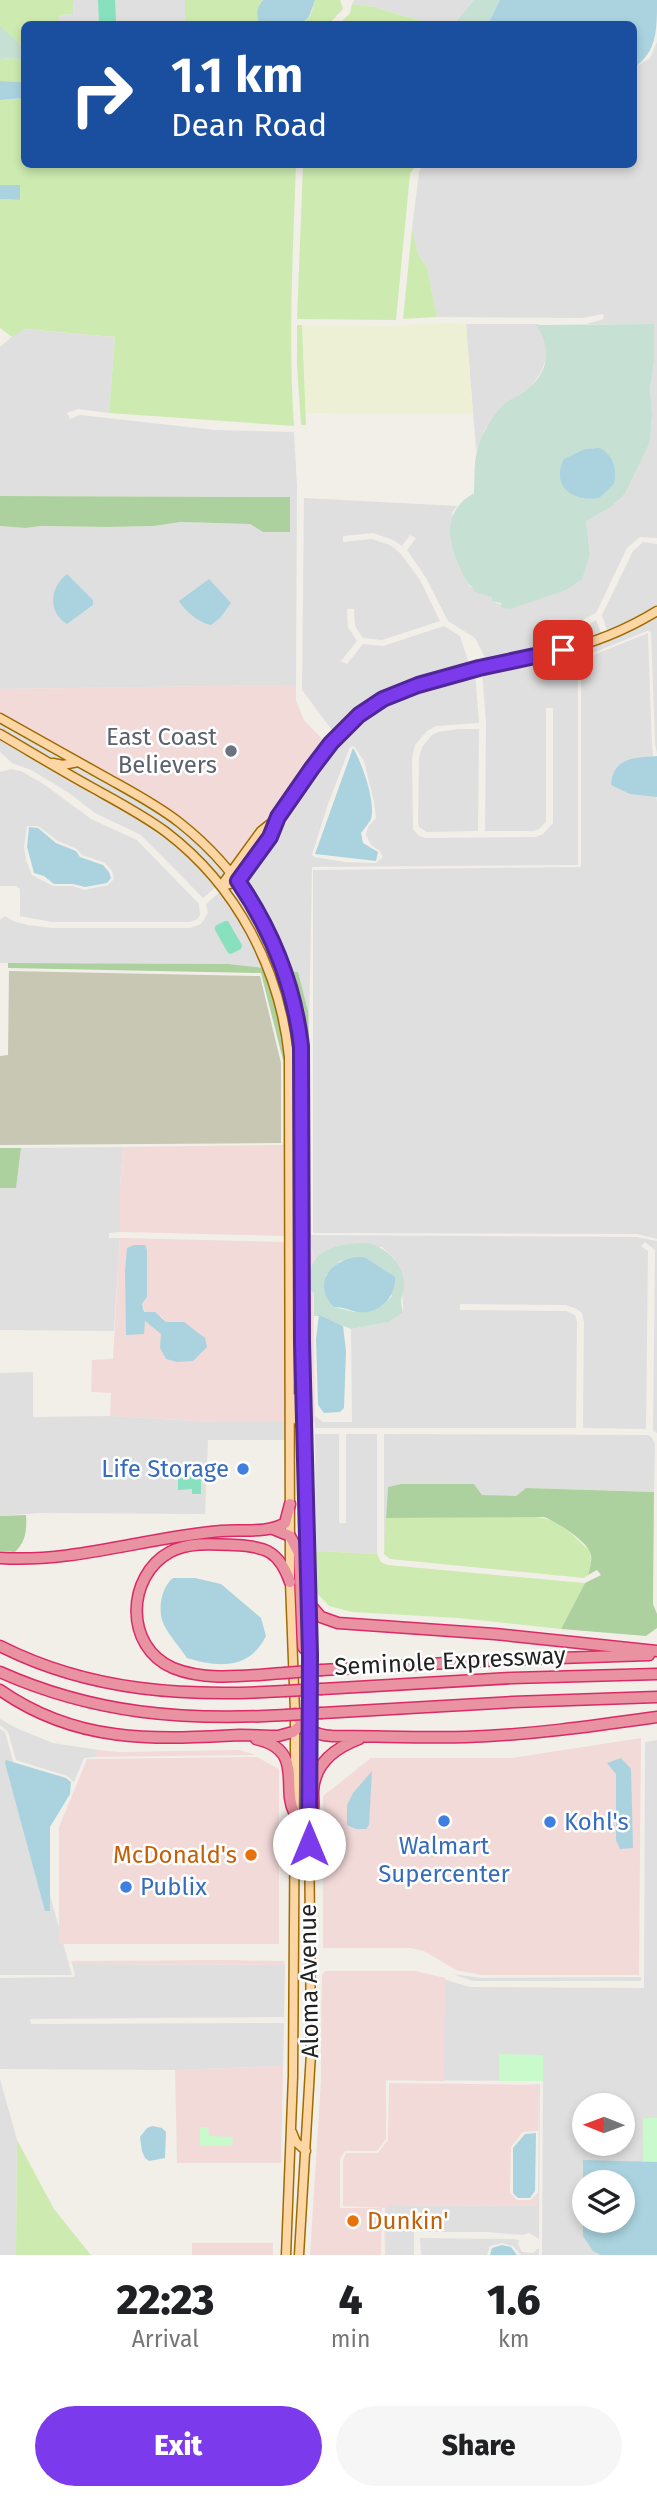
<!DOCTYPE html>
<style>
body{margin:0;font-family:"Fira Sans",sans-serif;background:#f6f6f6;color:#202124;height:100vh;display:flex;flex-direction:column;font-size:26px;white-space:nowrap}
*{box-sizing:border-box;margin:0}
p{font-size:23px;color:#757577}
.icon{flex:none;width:38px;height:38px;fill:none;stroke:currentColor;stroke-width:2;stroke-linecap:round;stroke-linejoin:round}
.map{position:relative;height:2255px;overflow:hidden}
.details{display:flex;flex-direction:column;background:#fff;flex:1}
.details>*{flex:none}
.banner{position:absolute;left:21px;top:21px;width:616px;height:147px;border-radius:10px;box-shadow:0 4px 10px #0003;background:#1a4fa0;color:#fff;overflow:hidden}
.needle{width:46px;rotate:271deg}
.controls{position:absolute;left:572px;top:2093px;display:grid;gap:14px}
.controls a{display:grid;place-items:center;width:63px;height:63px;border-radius:50%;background:#fff;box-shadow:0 4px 10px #0003;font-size:35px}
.pin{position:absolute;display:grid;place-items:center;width:60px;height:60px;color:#fff;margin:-30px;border-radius:14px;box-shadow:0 4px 10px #0006}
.me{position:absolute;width:77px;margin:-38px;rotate:0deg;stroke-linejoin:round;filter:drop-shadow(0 0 5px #0008)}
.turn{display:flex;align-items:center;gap:24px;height:147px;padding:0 35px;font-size:32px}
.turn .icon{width:91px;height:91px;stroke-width:2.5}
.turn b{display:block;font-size:49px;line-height:60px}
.eta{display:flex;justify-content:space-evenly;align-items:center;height:119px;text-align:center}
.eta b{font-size:42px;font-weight:800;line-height:49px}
.button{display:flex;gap:14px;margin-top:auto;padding:14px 35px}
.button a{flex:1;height:80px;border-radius:42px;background:#7c3aed;color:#fff;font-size:28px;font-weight:800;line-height:80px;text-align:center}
.button a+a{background:#f6f6f6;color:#202124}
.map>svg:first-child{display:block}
</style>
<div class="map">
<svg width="657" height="2255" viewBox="0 0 657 2255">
<rect width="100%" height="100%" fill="#f2efe9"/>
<path fill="#e0dfdf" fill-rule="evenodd" d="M74 0H185V24H58V15L73 14Z
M354 0H474L454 24H432L374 7 352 4Z
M657 42V538L640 537 627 548 596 613 576 623 580 629 596 620 602 635 562 648 488 663 475 638 448 621 426 578 407 550 416 538 410 535 402 546 393 540 373 533 343 536V542L372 539 390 545 400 553 420 580 440 621 382 640 363 638 355 626 354 609H347L348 627 357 641 341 661 347 664 363 644 383 646 444 626 460 636 470 667 382 696 335 734 302 690 304 498 457 506 452 513 470 586 474 588 475 592 489 595 493 597 492 601 502 605 566 590 590 555 586 520 611 507 625 494 650 442 652 415 650 387 654 324H586L604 319 603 314 583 318 437 317 427 267 418 254 412 229 419 172 423 165 634 164V68L650 58Z
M466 324H538L545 337 547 356 541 372 531 387 502 406 484 431 476 450Z
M21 329 115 337 109 413 78 409 67 413 70 419 80 415 215 430 294 432 297 486 296 687 290 685 0 689V526L25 528 41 526 108 527 154 526 180 522 250 524 263 532 290 531V497L0 496V347Z
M643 542 657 544V607L629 624 608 633 602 615 633 551Z
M657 614V753L655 744 651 632 647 631 578 659V865L312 867 309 1028 308 1011 298 972 289 971 267 921 242 881 246 876 250 878 340 741 339 739 361 717 385 701 419 688 475 672 479 723 436 726 427 731 415 745 412 758 413 829 419 836 426 838 535 837 543 834 553 823V708H546V822L539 829 534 831H485L486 723 482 671 563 653 609 639 633 629ZM354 746 364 761 374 802 376 818 368 827 366 835 371 845 380 851 383 857 376 863 345 862 314 857 312 855 328 804 350 747Z
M648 633 652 744 657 802V1239L637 1234 313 1233V870L581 867V660Z
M0 721 71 761 48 759 0 730Z
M458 729H479L478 831 427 832 419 827 418 821 419 758 422 747 432 735 438 732Z
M0 738 163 834 190 857 217 886 203 898 141 835 95 813 69 793 31 770 12 763 0 752Z
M78 765 153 808 183 830 227 873 221 881 196 853 64 768Z
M11 769 21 771 45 785 91 819 137 840 199 904 200 916 196 920 189 922H52L20 916V889L16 886H0V772ZM27 826H38L58 841 77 849 82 855 105 863 112 871 114 879 108 885 84 890 73 886H53L32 875 26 860 24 847Z
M237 885 261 924 282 970 272 969 250 922 226 888Z
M221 891 243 924 265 968 229 964 0 963V920L5 916 13 921 28 925 52 928H190L201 924 208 913 206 904Z
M308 1071H310L311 1235 637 1237 657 1241V1433L653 1431 655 1250 645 1242 641 1246 648 1251 646 1429 583 1428 584 1322 582 1313 577 1309 566 1305 460 1304V1310L566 1311 575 1315 577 1322 576 1428H315V1416L323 1422H352L351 1329 383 1323 402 1313 403 1307 401 1272 394 1258 382 1247 323 1253 315 1260 306 1232Z
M123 1147 120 1188V1232L109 1233V1238H120L114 1331 0 1330V1188L16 1187 21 1148Z
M33 1372V1417L110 1416 213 1422H289L290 1440H208L205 1514 39 1513 0 1516V1373Z
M315 1434H339V1523H346V1434H377V1554L316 1551Z
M384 1434 648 1435 652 1438 655 1444 654 1492 526 1488 516 1496H495L482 1495 474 1484H401L388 1487 384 1554Z
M0 1719 16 1728 53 1743 98 1750 96 1757 84 1758 74 1782 67 1776 16 1760 8 1732 0 1725Z
M0 1729 5 1732 72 1975H0Z
M657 1740V2255H542L543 2081 321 2080 322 1975 326 1971H415L470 1987 644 1988 645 1742ZM584 2105H623V2144H584ZM584 2182H623V2221H584Z
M72 1964 285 1965 284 2017 30 2019 31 2024 284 2023 283 2066 175 2070 0 2069V1978L73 1977 75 1975Z
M452 1974 481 1978 641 1977V1981H473Z
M0 2079 17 2140 16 2255H0Z
M525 2084H540L539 2239 529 2233 523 2235 486 2232H421V2212H414V2255H385L386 2205 538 2206 539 2085Z
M420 2238 513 2239 519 2240 518 2244 522 2252 533 2253 539 2248V2255H521L513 2246 502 2243 490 2246 487 2255H421Z"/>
<path fill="#f2dad9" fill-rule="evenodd" d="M290 685 296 687V700L304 720 326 743 275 815 231 867 214 849 80 758 0 714V689Z
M339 739 340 741 249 878 246 876 272 839 282 816Z
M305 1092H307L306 1232 315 1260 313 1262 315 1422H308L305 1342Z
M284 1093H285V1236L120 1232V1188L123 1147 283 1145Z
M292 1093H298V1243L292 1237Z
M120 1238 285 1242 289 1422H213L110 1416 111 1393 91 1392 92 1360 113 1359ZM147 1250V1297L142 1304 145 1313 162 1317 165 1322 173 1323 160 1348 162 1334 144 1320 126 1334V1290Z
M293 1247 298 1257 301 1422H296L292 1318Z
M641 1738 639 1975H481L456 1970 424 1951 410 1948H323V1796L371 1758H512Z
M98 1750 120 1752 239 1750 256 1755 96 1757Z
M257 1757 279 1769V1944H59V1827L87 1759Z
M222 1960 284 1961 285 1965 72 1964 71 1961Z
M326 1971H415L445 1978 444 2081 386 2080V2139L377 2151H345L340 2159V2208H382L381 2255H310L321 2080 322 1975Z
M283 2066 281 2163H177L175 2070Z
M389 2083 539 2085 538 2131 523 2132 511 2147 510 2193 517 2200H530L538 2193V2206L387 2205 384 2255 385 2208 343 2206V2160L346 2153H378L388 2140Z
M192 2243H273V2255H192Z"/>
<path fill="#c7c7b4" d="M9 971 260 976 281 1063V1143L0 1145V1056L8 1055Z"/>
<path fill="#eef0d5" d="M444 323 466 324 473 414 305 413 302 325 388 326Z"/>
<path fill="#cdebb0" d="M0 0H74L73 14 59 15 58 24H24V48L0 25Z
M185 0H263L259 4 260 24H185Z
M315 0H340L343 9 329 24H301L310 17Z
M352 4 374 7 432 24H339L350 13Z
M12 58 24 61V82L0 81V59Z
M24 98V164L296 165C293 252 288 338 294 426L109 413 115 337 24 329 12 337 0 328V199L20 200V185H0V100Z
M303 165H416L410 174 396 320 297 319Z
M412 229 418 254 427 267 437 317 403 319Z
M297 325H302L306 425H301L297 366Z
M522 1516C560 1517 563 1527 590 1551L591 1563 588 1575 584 1578 390 1559 384 1554 386 1518Z
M316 1551 377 1554 381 1562 388 1565 585 1583 561 1629 458 1618 352 1612 329 1606 317 1593Z
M17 2140 54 2209 91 2255H16Z"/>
<path fill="#add19e" d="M0 496 290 497V532H263L250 524 180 522 154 526 108 527 41 526 25 528 0 526Z
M8 963 229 964 265 968 276 1000 285 1060H283L261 973 8 968Z
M289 971 298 972 308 1011 310 1055H305L300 1014Z
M0 1148H21L16 1188H0Z
M401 1484H474L482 1495 516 1496 526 1488 654 1492 653 1604 657 1614V1628L646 1636 561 1629 585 1583 601 1575 597 1570 588 1575C590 1568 593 1559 590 1552 585 1540 557 1522 544 1517L386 1518 388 1487Z
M26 1515C27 1529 26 1542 15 1552L0 1551V1516Z"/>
<path fill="#c6e0d4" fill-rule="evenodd" d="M474 0H500L488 24H454Z
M0 25 24 48V61L12 58 0 59Z
M654 324V361L650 387 652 415 650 442 625 494 611 507 586 521 590 555 582 579 566 590 510 609 502 608 501 603 492 601V597L475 592C473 587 470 585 466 580 449 548 438 514 474 493 475 471 473 448 486 429 490 422 496 412 502 406 509 399 521 395 529 388 550 370 551 346 536 325ZM593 448 599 498C574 503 560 490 562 465Z
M368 1243C387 1248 403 1263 404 1284 405 1290 401 1296 401 1302 401 1306 403 1309 402 1313L388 1322 351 1329 319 1316H314V1293L311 1290C311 1282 309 1269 314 1261 324 1245 351 1243 368 1243ZM366 1258 379 1268 392 1296 382 1306 355 1312 334 1307 326 1275 340 1261Z"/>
<path fill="#c8facc" d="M499 2054 543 2055V2081H499Z
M643 2118H657V2162H643Z
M200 2127H208L209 2136 233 2137 232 2146H200Z"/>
<path fill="#88e0be" d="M98 0H115L116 20 114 24H102L99 22Z
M225 921H228L242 945 241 949 231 954 228 953 215 930V926Z
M193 1474H201V1494H192V1489L178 1490V1478H186V1476Z"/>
<path fill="#aad3df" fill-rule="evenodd" d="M263 0H315L309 17 301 24H260C256 16 256 7 263 0Z
M500 0H657C657 31 657 51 634 68V24H488Z
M0 81 24 82V98L0 100Z
M0 185H20V200L0 199Z
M600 448C614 456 617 469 614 484L599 498C574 503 550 486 564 459L585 449Z
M67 574 93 600V605L67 624C48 613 49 588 67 574Z
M209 579 231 603 220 618 211 625C199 623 185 611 179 601Z
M353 748C362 763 376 802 371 819 369 823 364 829 361 833L363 843 378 852 376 861 315 854Z
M657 756V797L630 794 611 785C613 757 634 758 657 756Z
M29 827 38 828 56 843 76 851 80 857 103 865 109 872 111 878 107 883 85 887 73 884H54L44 876 34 873 27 847Z
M134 1245H145L147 1250V1297L142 1304 144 1312H155L166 1322H184L205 1338 207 1347 193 1361 177 1362 166 1359 160 1348 161 1334 145 1321 144 1334 126 1335 125 1271 127 1248Z
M361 1257 366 1258 395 1277C396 1298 379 1315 357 1312 349 1310 343 1307 334 1307 310 1283 333 1257 361 1257Z
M319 1315 343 1326 346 1351 344 1408 340 1412 324 1413 318 1405 316 1339Z
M173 1578H195L221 1584 261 1618 266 1636C250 1669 219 1668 187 1658 180 1647 170 1637 164 1625 157 1611 161 1587 173 1578Z
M621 1758 631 1769 633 1848 620 1849 616 1840V1774L607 1763Z
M6 1760 66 1778 71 1782 70 1794 50 1827V1911H45L5 1763Z
M372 1771 369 1825 366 1829H356L347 1825V1805L353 1793Z
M152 2126 162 2128 166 2132 165 2158 149 2161 145 2158 142 2151 140 2137 147 2128Z
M536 2133 535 2191 530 2198H518L513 2193V2148L525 2134Z
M583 2160 657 2162V2255H601L593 2251 583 2236ZM623 2182V2221H584V2182Z
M502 2245 511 2247 517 2255H490L492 2248Z"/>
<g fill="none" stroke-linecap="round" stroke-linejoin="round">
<defs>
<path id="major" d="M0 718C36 738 71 758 107 778 132 792 157 805 180 823 256 883 299 972 301 1068L302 1342 310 1655 309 1794
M0 734C31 752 62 771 93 788 118 802 143 815 166 832 237 886 280 969 289 1057L290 1582 295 1712V1780L293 2076 286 2255
M53 763 63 765 78 762
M221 886C226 885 232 884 236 882 250 874 270 830 279 815 300 780 327 742 358 715 405 675 499 665 559 651 594 643 626 630 657 611
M221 886 261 831 276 819
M296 1398 297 1420 305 1431
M292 2132 296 2142 306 2151
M299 2255 311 2053 309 1814"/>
<path id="highway" d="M273 1529 290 1536 299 1553 303 1647 310 1655
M0 1558C75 1563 147 1537 221 1531 241 1529 267 1534 285 1523L290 1504
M308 1602 321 1617 338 1623 495 1634 657 1651
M0 1646C91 1692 186 1697 285 1691
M322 1670 501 1660 649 1655
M0 1672C94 1714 184 1721 286 1715
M284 1673C249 1675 207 1682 173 1668 124 1647 126 1576 170 1552 189 1542 213 1544 233 1545 265 1546 279 1551 290 1582
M322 1689 512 1678 657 1674
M0 1690C76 1743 152 1740 240 1735 252 1735 265 1736 278 1736L293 1732 307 1720
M295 1712C303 1728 314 1735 332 1736 376 1736 421 1738 466 1737 530 1735 593 1726 657 1717
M322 1713 513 1702 657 1697
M256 1739C305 1750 281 1787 294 1812
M309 1819C315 1811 313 1802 313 1792 314 1763 335 1748 359 1739"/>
</defs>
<use href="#major" stroke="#a06b00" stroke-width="11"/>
<use href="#highway" stroke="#dc2a67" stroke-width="13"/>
<use href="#major" stroke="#fcd6a4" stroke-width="8"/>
<use href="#highway" stroke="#e892a2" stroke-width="10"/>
<defs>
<path id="highway-bridge" d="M284 1673 322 1670
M285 1691 322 1689
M286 1715 322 1713"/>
</defs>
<use href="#highway-bridge" stroke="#dc2a67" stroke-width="13" stroke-linecap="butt"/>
<use href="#highway-bridge" stroke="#e892a2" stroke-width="10"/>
</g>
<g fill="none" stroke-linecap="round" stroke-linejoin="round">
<defs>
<path id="route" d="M309 1844 310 1655 302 1342 301 1046C294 985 273 932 238 881L270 837 278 817 312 768 331 743 359 715 383 699 418 685 479 668 563 650"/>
</defs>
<use href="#route" stroke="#51269a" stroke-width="18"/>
<use href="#route" stroke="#7c3aed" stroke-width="12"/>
</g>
<circle fill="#6b7280" stroke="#fff" stroke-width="2.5" cx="231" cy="751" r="7"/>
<g fill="#3f7fe0" stroke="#fff" stroke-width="2.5">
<circle cx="243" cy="1469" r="7"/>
<circle cx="444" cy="1821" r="7"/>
<circle cx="550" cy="1822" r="7"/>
<circle cx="126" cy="1887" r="7"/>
</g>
<g fill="#e8710a" stroke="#fff" stroke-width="2.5">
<circle cx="251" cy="1855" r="7"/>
<circle cx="353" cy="2221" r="7"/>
</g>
<g text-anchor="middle" stroke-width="5" stroke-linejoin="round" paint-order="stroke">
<g font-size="24" fill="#5b616d" stroke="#fff" text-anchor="end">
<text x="217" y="745">East Coast<tspan x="217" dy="28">Believers</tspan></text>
</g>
<g font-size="24" fill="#366cbe" stroke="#fff" text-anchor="start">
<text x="229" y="1477" text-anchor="end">Life Storage</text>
<text x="564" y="1830">Kohl's</text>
<text x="444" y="1854" text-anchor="middle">Walmart<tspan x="444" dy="28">Supercenter</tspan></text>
<text x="140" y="1895">Publix</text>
</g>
<g font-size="24" fill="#222" stroke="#fff">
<text transform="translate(450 1661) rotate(-3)" y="8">Seminole Expressway</text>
<text transform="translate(309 1981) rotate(-91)" y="8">Aloma Avenue</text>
</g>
<g font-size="24" fill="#c56008" stroke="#fff" text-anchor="end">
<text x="237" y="1863">McDonald's</text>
<text x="367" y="2229" text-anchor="start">Dunkin'</text>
</g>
</g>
</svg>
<div class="controls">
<a><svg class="needle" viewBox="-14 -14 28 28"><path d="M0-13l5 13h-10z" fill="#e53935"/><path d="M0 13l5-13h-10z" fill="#757577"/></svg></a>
<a><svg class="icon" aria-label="layers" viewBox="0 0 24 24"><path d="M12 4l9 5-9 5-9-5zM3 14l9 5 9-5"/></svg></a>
</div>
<div class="pin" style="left:563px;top:650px;background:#d93025"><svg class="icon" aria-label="arrive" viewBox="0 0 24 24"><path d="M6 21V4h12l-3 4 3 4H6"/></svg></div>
<svg class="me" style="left:309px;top:1844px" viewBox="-20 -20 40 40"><circle r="19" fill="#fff"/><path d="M0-13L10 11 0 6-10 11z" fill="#7c3aed"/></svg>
<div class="banner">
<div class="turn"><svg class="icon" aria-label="right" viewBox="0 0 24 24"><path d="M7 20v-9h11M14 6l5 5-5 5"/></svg><div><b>1.1 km</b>Dean Road</div></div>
</div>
</div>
<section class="details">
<div class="eta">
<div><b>22:23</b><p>Arrival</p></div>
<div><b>4</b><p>min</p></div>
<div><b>1.6</b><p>km</p></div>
</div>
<div class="button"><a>Exit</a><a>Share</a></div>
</section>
